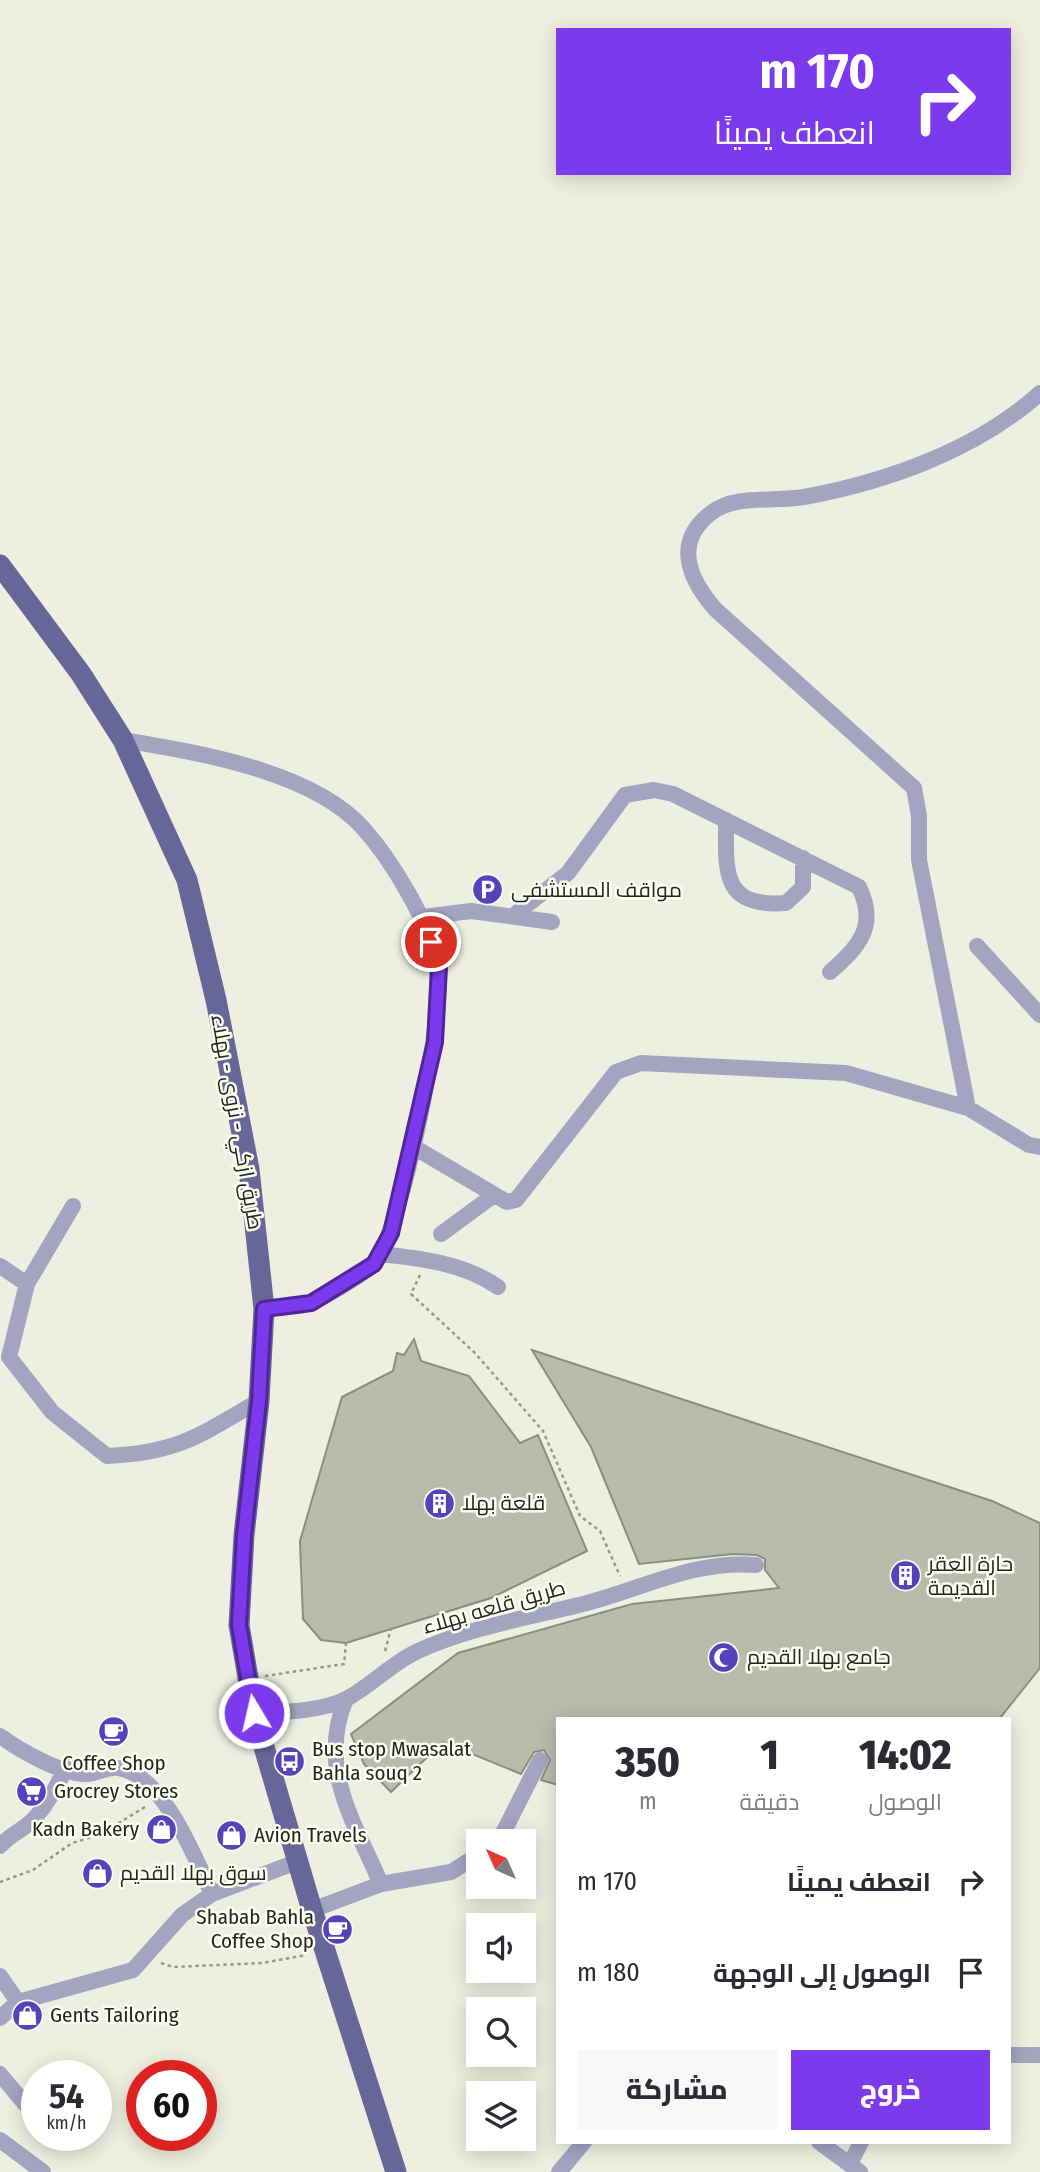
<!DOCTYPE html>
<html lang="ar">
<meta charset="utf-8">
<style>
body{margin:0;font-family:"Fira Sans Condensed",Cairo,sans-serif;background:#f7f7f7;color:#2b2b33;direction:rtl;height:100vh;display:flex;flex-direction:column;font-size:26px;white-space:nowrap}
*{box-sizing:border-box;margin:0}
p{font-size:23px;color:#7c7c81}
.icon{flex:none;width:38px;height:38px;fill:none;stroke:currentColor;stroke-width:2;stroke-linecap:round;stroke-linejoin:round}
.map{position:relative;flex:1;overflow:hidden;direction:ltr}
.details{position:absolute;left:556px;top:1717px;width:455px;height:427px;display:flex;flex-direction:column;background:#fff;border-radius:0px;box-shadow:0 4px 18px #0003;direction:rtl}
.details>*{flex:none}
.guide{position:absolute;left:556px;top:28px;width:455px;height:147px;border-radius:0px;box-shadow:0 4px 18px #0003;direction:rtl;background:#7c3aed;color:#fff;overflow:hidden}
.needle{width:46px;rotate:315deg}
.controls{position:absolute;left:466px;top:1829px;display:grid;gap:14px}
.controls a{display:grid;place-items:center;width:70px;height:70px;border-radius:0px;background:#fff;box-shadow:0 4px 18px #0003;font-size:35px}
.speed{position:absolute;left:21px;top:2060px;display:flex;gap:14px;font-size:35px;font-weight:700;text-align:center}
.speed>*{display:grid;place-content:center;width:91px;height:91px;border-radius:50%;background:#fff;box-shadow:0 4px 18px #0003;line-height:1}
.speed small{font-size:18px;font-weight:400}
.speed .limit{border:10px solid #d22;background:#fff;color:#111}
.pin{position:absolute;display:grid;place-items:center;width:60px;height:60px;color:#fff;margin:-30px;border:4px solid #fff;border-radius:50%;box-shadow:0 2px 7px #0007}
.me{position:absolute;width:77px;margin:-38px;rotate:351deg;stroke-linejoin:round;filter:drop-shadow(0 0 5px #0008)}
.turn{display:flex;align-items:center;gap:24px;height:147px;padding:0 21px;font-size:32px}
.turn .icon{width:91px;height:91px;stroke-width:2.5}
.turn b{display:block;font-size:49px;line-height:60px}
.eta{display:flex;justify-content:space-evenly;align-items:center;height:119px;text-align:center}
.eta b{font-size:42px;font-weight:800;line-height:49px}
.primary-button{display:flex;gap:14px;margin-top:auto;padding:14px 21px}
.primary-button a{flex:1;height:80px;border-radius:0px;background:#7c3aed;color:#fff;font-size:28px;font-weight:800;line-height:80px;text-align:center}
.primary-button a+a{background:#f7f7f7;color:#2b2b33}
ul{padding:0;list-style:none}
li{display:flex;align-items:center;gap:21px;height:91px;padding:0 21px}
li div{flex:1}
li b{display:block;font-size:26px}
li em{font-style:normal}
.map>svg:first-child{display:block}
</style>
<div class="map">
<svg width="1040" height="2172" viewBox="0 0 1040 2172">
<rect width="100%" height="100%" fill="#efefe1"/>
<path fill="#babbad" stroke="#8c8d7f" stroke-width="2" d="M414 1339 421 1361 469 1376 520 1443 538 1435 587 1551 491 1598 346 1643 321 1640 303 1619 300 1541 342 1397 393 1371 397 1353 404 1355Z
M532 1350 992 1501 1040 1523V1668L1000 1718H558V1785L541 1780 550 1760 544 1750 534 1752 521 1774 443 1742 391 1792 364 1764 351 1734 458 1653 632 1604 779 1588 765 1570V1559L757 1555 733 1554 639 1564 591 1447Z"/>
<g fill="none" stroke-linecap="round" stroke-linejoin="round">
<path stroke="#96968c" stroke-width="2.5" stroke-dasharray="3.5 3.5" stroke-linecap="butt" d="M420 1275 411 1294 475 1353 543 1431 580 1516 600 1531 620 1576
M385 1651 392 1625
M265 1676 344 1664 346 1643
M0 1882 33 1870 72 1843 99 1835 145 1807
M161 1963 173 1967 262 1963 306 1955"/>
<path stroke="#a4a4c1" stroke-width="16" d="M123 740C196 752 312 771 363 828 391 859 431 925 438 966 446 1010 402 1231 374 1263 366 1273 325 1297 311 1303 298 1308 279 1307 264 1309
M726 820C726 872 721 908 786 903L803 887V858
M514 915 568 873 625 795 654 790 673 794 859 887C878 926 859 947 830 972
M423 917 471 911 552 922
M977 946 1040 1015
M968 1108 919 860V816L914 788 715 609C690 580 672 543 711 513 735 494 775 502 804 497 886 482 977 450 1040 393
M412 1146 507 1202 516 1200 616 1072 641 1063 846 1073 968 1108 1029 1145 1040 1147
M441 1234 494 1195
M379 1254C419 1258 464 1263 498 1287
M0 1266 27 1284 9 1357 52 1412 107 1456C179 1453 200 1435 259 1401
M27 1284 73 1206
M346 1699C317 1768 354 1821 381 1884
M254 1713C283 1712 321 1712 348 1698 373 1684 392 1663 418 1651 470 1627 532 1617 587 1603 644 1588 695 1560 756 1565
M0 1736C19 1750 64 1776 88 1774 97 1773 110 1766 119 1768 164 1776 195 1858 212 1894
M499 1841 540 1760
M0 1846C9 1836 17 1833 27 1825 44 1812 56 1787 66 1768
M312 1910 381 1884 451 1872 478 1855
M0 1976 18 2002
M0 2018 18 2002 133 1970 182 1915 212 1894 299 1861
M1010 2055H1040
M0 2074 25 2104
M0 2140 43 2172
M819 2142 860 2172
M850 2164 861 2142
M559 2172 584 2142"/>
<path stroke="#676698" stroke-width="21" d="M0 565 81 674 123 740 187 880 216 1000 249 1169 264 1309 259 1401 244 1535 239 1625 254 1713 312 1910 396 2172"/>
</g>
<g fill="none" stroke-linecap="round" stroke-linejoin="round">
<defs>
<path id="route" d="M254 1713 239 1625 244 1535 259 1401 264 1309 311 1303 374 1264 391 1233 435 1042 439 967 431 942"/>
</defs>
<use href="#route" stroke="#51269a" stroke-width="18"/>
<use href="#route" stroke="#7c3aed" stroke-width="12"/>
</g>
<defs>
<symbol id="parking-disc" viewBox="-11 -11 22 22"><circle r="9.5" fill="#5642ba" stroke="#fcfdee"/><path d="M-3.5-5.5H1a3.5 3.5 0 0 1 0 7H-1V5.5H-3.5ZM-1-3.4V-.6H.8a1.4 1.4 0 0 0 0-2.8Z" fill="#fff"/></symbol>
<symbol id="building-disc" viewBox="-11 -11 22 22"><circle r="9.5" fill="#5642ba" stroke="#fcfdee"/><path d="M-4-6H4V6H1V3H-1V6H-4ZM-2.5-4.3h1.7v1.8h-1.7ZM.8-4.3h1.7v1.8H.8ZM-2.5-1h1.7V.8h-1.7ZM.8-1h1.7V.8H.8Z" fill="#fff"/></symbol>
<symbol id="mosque-disc" viewBox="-11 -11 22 22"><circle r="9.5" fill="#5642ba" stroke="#fcfdee"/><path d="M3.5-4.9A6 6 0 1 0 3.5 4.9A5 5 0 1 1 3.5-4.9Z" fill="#fff"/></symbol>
<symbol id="cafe-disc" viewBox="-11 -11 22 22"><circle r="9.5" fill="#5642ba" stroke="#fcfdee"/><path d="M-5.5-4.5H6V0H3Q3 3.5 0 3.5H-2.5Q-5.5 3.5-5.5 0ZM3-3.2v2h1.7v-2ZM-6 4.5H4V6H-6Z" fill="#fff"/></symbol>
<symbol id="bus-disc" viewBox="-11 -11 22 22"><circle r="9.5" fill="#5642ba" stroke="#fcfdee"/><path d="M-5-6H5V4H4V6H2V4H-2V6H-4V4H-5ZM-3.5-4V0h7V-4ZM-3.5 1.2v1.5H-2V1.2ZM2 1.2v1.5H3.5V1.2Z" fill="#fff"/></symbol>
<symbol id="supermarket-disc" viewBox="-11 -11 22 22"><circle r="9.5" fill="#5642ba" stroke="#fcfdee"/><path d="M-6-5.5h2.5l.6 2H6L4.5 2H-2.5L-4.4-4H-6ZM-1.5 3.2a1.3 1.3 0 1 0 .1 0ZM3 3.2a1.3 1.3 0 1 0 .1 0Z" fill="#fff"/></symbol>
<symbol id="shop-disc" viewBox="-11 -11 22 22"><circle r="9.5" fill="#5642ba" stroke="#fcfdee"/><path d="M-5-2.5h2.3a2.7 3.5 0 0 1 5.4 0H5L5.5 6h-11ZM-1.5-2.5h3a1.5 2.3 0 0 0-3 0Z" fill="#fff"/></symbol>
</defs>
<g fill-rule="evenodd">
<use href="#parking-disc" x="470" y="872" width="35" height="35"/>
<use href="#building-disc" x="422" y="1486" width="35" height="35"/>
<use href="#building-disc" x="888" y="1558" width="35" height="35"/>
<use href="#mosque-disc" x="706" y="1640" width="35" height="35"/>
<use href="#cafe-disc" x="96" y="1714" width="35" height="35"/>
<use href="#bus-disc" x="272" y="1744" width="35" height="35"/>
<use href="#supermarket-disc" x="14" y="1774" width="35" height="35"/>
<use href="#shop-disc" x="144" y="1812" width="35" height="35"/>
<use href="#shop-disc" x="214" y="1818" width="35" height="35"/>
<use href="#shop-disc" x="80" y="1856" width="35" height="35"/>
<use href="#cafe-disc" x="320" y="1912" width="35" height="35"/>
<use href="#shop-disc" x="10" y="1998" width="35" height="35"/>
</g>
<g text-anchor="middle" stroke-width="5" stroke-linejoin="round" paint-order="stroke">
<g font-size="21" fill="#252520" stroke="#fcfdee" text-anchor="start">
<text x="511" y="897">مواقف المستشفى</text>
<text x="462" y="1510">قلعة بهلا</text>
<text x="928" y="1571">حارة العقر<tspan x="928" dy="24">القديمة</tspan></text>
<text x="747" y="1664">جامع بهلا القديم</text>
<text x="312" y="1756">Bus stop Mwasalat<tspan x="312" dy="24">Bahla souq 2</tspan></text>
<text x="114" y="1770" text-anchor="middle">Coffee Shop</text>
<text x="54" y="1798">Grocrey Stores</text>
<text x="139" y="1836" text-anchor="end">Kadn Bakery</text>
<text x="254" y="1842">Avion Travels</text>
<text x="120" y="1880">سوق بهلا القديم</text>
<text x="314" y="1924" text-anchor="end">Shabab Bahla<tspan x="314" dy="24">Coffee Shop</tspan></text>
<text x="50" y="2022">Gents Tailoring</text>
</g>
<g font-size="21" fill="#252520" stroke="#fcfdee">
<text transform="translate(237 1122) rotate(80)" y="7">طريق ازكي - نزوى - بهلاء</text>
<text transform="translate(494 1607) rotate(-16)" y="7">طريق قلعه بهلاء</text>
</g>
</g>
</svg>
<div class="controls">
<a><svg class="needle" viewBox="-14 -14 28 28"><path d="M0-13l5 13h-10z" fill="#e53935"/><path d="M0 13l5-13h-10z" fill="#7c7c81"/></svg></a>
<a><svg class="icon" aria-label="sound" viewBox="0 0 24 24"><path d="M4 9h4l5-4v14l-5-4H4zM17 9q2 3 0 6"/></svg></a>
<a><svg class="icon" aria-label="search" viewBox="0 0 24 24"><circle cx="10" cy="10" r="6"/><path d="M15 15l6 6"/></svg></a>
<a><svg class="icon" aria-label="layers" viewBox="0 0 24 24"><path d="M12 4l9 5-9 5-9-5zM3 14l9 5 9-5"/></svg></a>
</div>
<div class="speed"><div>54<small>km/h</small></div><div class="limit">60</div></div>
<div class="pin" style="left:431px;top:942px;background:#d93025"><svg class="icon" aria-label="arrive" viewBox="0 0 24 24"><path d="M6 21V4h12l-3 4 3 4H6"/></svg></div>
<svg class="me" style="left:254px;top:1713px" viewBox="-20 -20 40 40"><circle r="17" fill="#7c3aed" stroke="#fff" stroke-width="3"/><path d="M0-11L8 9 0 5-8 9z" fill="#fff"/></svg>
<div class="guide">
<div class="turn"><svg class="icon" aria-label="right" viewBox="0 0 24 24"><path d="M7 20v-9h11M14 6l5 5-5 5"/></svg><div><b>170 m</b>انعطف يمينًا</div></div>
</div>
<section class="details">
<div class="eta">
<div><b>14:02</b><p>الوصول</p></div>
<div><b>1</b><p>دقيقة</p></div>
<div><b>350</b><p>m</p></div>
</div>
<ul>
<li><svg class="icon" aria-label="right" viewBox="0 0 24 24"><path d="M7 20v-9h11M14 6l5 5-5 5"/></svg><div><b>انعطف يمينًا</b></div><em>170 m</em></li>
<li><svg class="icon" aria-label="arrive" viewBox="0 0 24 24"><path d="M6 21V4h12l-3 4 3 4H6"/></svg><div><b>الوصول إلى الوجهة</b></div><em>180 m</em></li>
</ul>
<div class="primary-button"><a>خروج</a><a>مشاركة</a></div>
</section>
</div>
